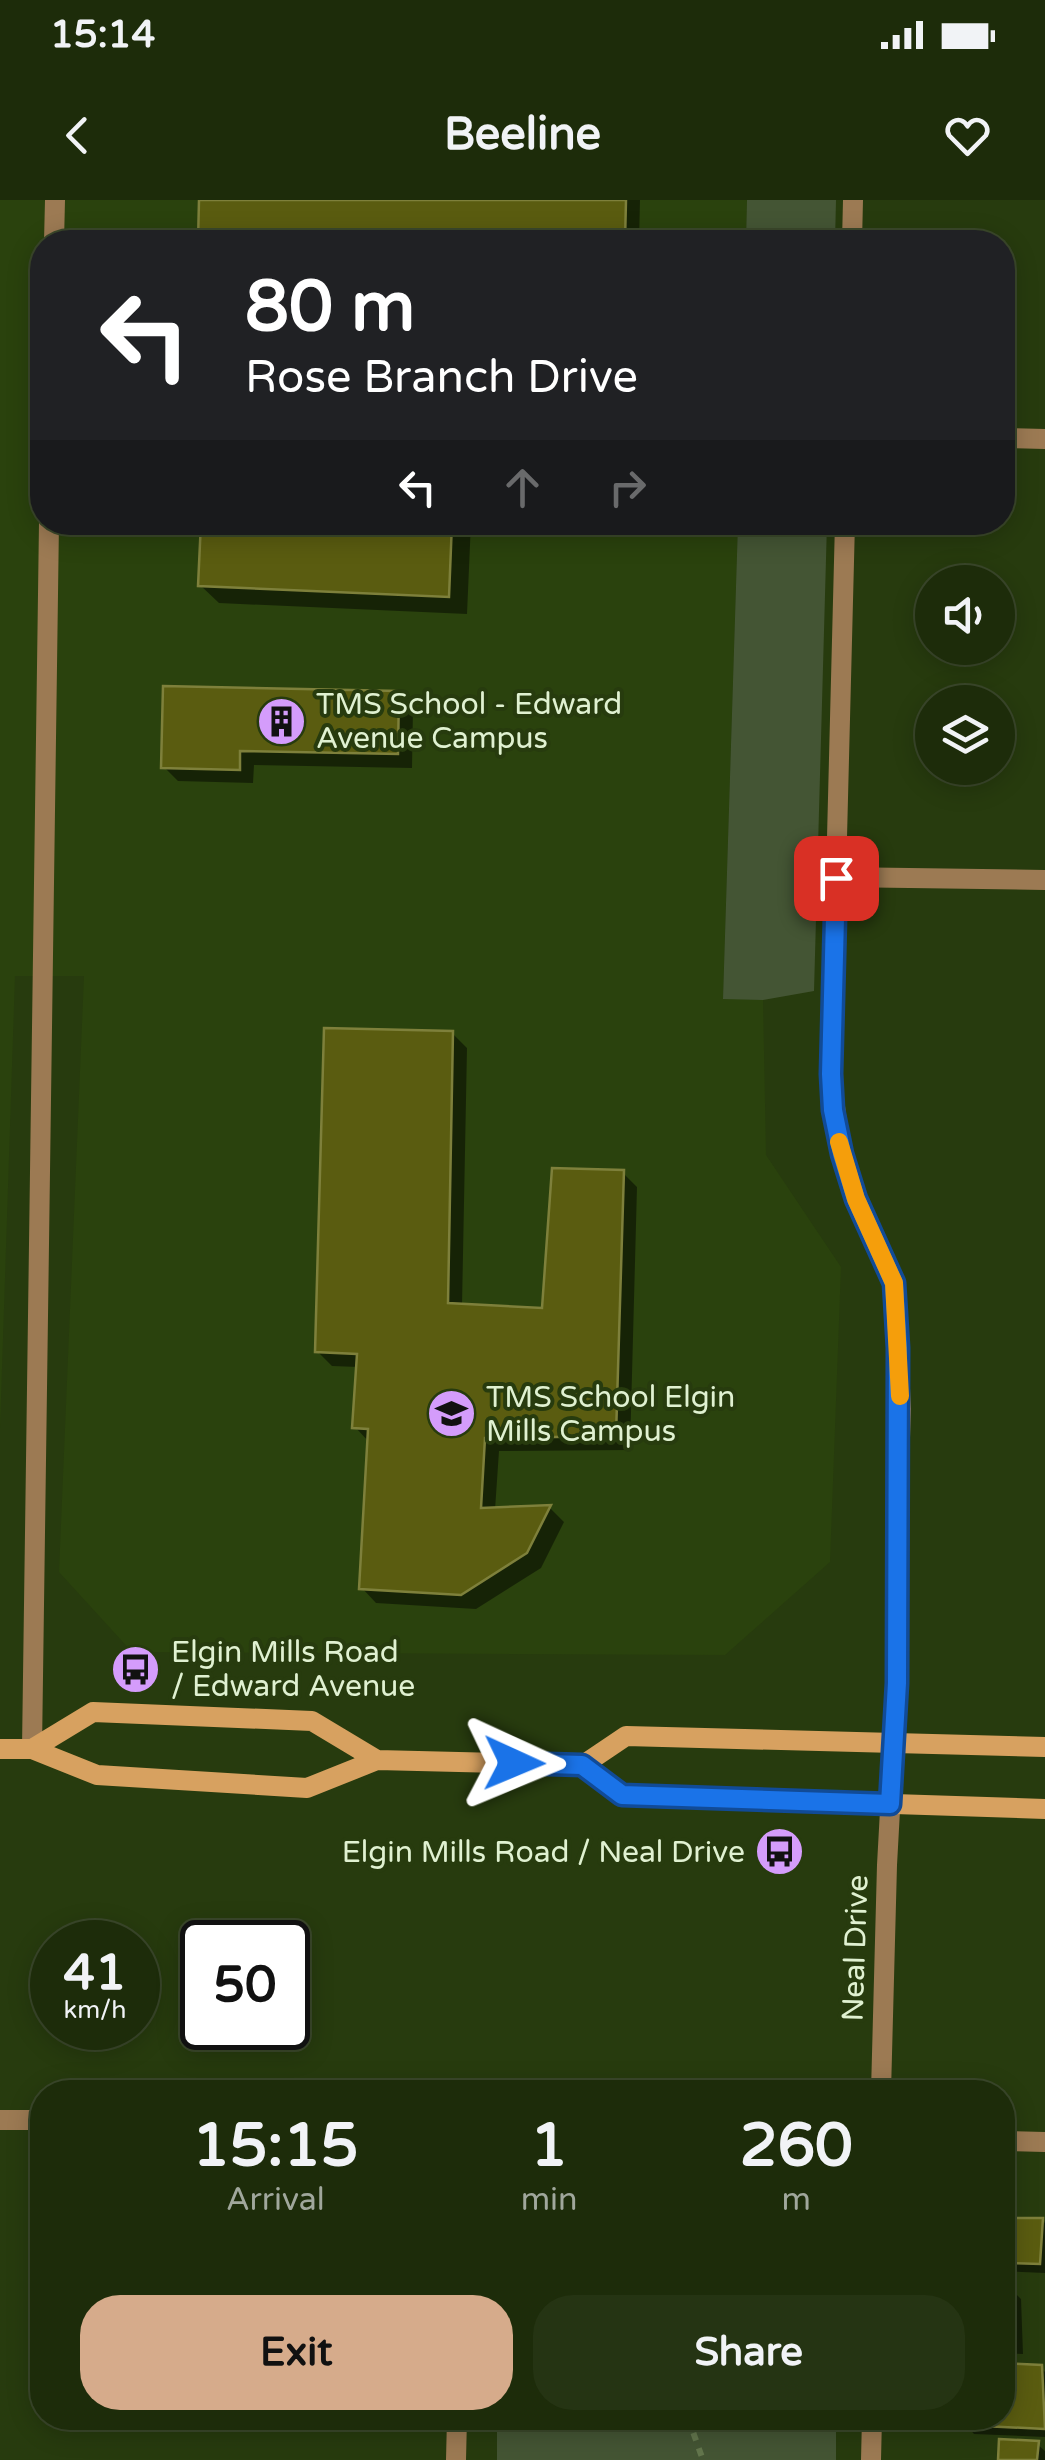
<!DOCTYPE html>
<style>
body{margin:0;font-family:"Varela Round",sans-serif;background:#253413;color:#f1f3f6;height:100vh;display:flex;flex-direction:column;font-size:38px;white-space:nowrap}
*{box-sizing:border-box;margin:0}
p{font-size:32px;color:#a0a79c}
.icon{flex:none;width:55px;height:55px;fill:none;stroke:currentColor;stroke-width:2;stroke-linecap:round;stroke-linejoin:round}
.map{position:relative;flex:1;overflow:hidden}
.drawer{position:absolute;left:30px;top:1880px;width:985px;height:350px;display:flex;flex-direction:column;background:#1d2c0a;border-radius:40px;box-shadow:0 5px 25px #0003,0 0 0 2px #3b482b}
.drawer>*{flex:none}
.hud{position:absolute;left:30px;top:30px;width:985px;height:305px;border-radius:40px;box-shadow:0 5px 25px #0003,0 0 0 2px #3b482b;background:#202124;color:#fff;overflow:hidden}
.buttons{position:absolute;left:915px;top:365px;display:grid;gap:20px}
.buttons a{display:grid;place-items:center;width:100px;height:100px;border-radius:50%;background:#1d2c0a;box-shadow:0 5px 25px #0003,0 0 0 2px #3b482b;font-size:50px}
.speed{position:absolute;left:30px;top:1720px;display:flex;gap:20px;font-size:50px;font-weight:700;text-align:center}
.speed>*{display:grid;place-content:center;width:130px;height:130px;border-radius:50%;background:#1d2c0a;box-shadow:0 5px 25px #0003,0 0 0 2px #3b482b;line-height:1}
.speed small{font-size:25px;font-weight:400}
.speed .limit{border:5px solid #111;border-radius:15px;background:#fff;color:#111}
.pin{position:absolute;display:grid;place-items:center;width:85px;height:85px;color:#fff;margin:-42px;border-radius:20px;box-shadow:0 5px 15px #0006}
.me{position:absolute;width:110px;margin:-55px;rotate:91deg;stroke-linejoin:round;filter:drop-shadow(0 0 8px #0008)}
.turn{display:flex;align-items:center;gap:35px;height:210px;padding:0 50px;font-size:45px}
.turn .icon{width:130px;height:130px;stroke-width:2.5}
.turn b{display:block;font-size:70px;line-height:85px}
.lanes{display:flex;align-items:center;height:95px;padding:0 50px;background:#0003;justify-content:center;gap:50px;direction:ltr}
.lanes .off{opacity:.35}
.eta{display:flex;justify-content:space-evenly;align-items:center;height:170px;text-align:center}
.eta b{font-size:60px;font-weight:700;line-height:70px}
.cta{display:flex;gap:20px;margin-top:auto;padding:20px 50px}
.cta a{flex:1;height:115px;border-radius:40px;background:#d6ab8b;color:#111;font-size:40px;font-weight:700;line-height:115px;text-align:center}
.cta a+a{background:#253413;color:#f1f3f6}
.status{display:flex;justify-content:space-between;align-items:center;height:70px;padding:0 50px;background:#1d2c0a;direction:ltr}
.status svg{height:28px;fill:currentColor}
header{display:flex;justify-content:space-between;align-items:center;height:130px;padding:0 50px;background:#1d2c0a;font-size:45px;font-weight:700}
.map>svg:first-child{display:block}
</style>
<div class="status"><b>15:14</b><svg viewBox="0 0 49 12"><path d="M0 12V9h3v3zM5 12V6h3v6zM10 12V3h3v9zM15 12V0h3v12zM26 1h20v11H26zM47 4h2v5h-2z"/></svg></div>
<header><svg class="icon" aria-label="back" viewBox="0 0 24 24"><path d="M15 5l-7 7 7 7"/></svg>Beeline<svg class="icon" aria-label="heart" viewBox="0 0 24 24"><path d="M12 20l-8-8c-3-5 5-10 8-4 3-6 11-1 8 4z"/></svg></header>
<div class="map">
<svg width="1045" height="2260" viewBox="0 0 1045 2260">
<rect width="100%" height="100%" fill="#273b0e"/>
<path fill="#2a420d" d="M0 0H747L746 42H42V322L738 323 723 798 763 800 766 955 841 1067 830 1362 725 1455 132 1452 59 1372 84 776H15L0 1229Z"/>
<path fill="#445534" d="M747 0H836L835 42H746Z
M738 323H827L814 791 763 800 723 799Z
M497 2218H836V2260H497Z"/>
<path fill="#0007" d="M201 0H640L639 42H201Z
M203 322H471L467 414 219 403 200 385Z
M398 493 413 508 412 568 254 565 253 583 178 581 164 567Z
M452 833 467 848 462 1106 544 1110 623 973 637 987 630 1250 499 1251 495 1310 550 1308 564 1322 541 1368 476 1409 376 1403 362 1388 370 1243 355 1227 358 1167 332 1166 317 1151Z
M1002 2020H1042L1045 2023V2073L1002 2071Z
M1002 2089 1012 2090 1021 2099 1023 2154 1002 2153Z
M1041 2168 1045 2172V2237L974 2234 965 2224V2218H1002Z
M1037 2244 1045 2251V2260H1000Z"/>
<path fill="#5a5c10" stroke="#7e803b" stroke-width="2.5" d="M199 0H626L625 42H198Z
M201 322H452L449 397 198 386Z
M163 486 399 491 398 554 240 551V570L161 568Z
M324 828 453 831 448 1103 542 1108 552 968 624 970 616 1236 485 1238 481 1308 551 1305 527 1353 461 1395 359 1389 368 1229 352 1228 357 1154 315 1152Z
M1002 2018H1043L1040 2064 1002 2063Z
M1002 2087H1013L1014 2145H1002Z
M1002 2163 1042 2165 1045 2229 962 2225 963 2218H1002Z
M999 2239 1039 2241 1037 2260H998Z"/>
<g fill="none" stroke-linecap="round" stroke-linejoin="round">
<path stroke="#63764d" stroke-width="6" stroke-dasharray="8 8" stroke-linecap="butt" d="M688 2218 703 2260"/>
<path stroke="#9c7a53" stroke-width="20" d="M54 42 55 0
M852 42 853 0
M1002 238 1045 239
M845 322 831 874 841 955 855 999 894 1083 898 1147 901 1209 896 1353 897 1483 887 1665 881 1892
M837 677 1045 680
M32 1549 49 322
M0 1920H42
M1002 1941 1045 1942
M456 2260 457 2218
M871 2260 872 2218"/>
<path stroke="#d7a160" stroke-width="20" d="M0 1549H32L97 1575 307 1588 377 1560 583 1565 626 1536 1045 1547
M32 1549 93 1512 312 1521 377 1560
M583 1565 622 1595 1045 1609"/>
</g>
<g fill="none" stroke-linecap="round" stroke-linejoin="round">
<defs>
<path id="route" d="M514 1563 582 1565 622 1595 890 1604 897 1483 898 1148 894 1083 856 999 842 954 833 910 831 874 836 678"/>
</defs>
<use href="#route" stroke="#114b97" stroke-width="25"/>
<use href="#route" stroke="#1a73e8" stroke-width="18"/>
<path stroke="#f59e0b" stroke-width="18" d="M839 942 856 999 894 1083 900 1196"/>
</g>
<defs>
<symbol id="building-disc" viewBox="-11 -11 22 22"><circle r="9.5" fill="#d49cfb" stroke="#273b0e"/><path d="M-4-6H4V6H1V3H-1V6H-4ZM-2.5-4.3h1.7v1.8h-1.7ZM.8-4.3h1.7v1.8H.8ZM-2.5-1h1.7V.8h-1.7ZM.8-1h1.7V.8H.8Z" fill="#111"/></symbol>
<symbol id="school-disc" viewBox="-11 -11 22 22"><circle r="9.5" fill="#d49cfb" stroke="#273b0e"/><path d="M0-5L7-2L0 1L-7-2ZM-4 1L0 2.5L4 1V4Q0 6-4 4Z" fill="#111"/></symbol>
<symbol id="bus-disc" viewBox="-11 -11 22 22"><circle r="9.5" fill="#d49cfb" stroke="#273b0e"/><path d="M-5-6H5V4H4V6H2V4H-2V6H-4V4H-5ZM-3.5-4V0h7V-4ZM-3.5 1.2v1.5H-2V1.2ZM2 1.2v1.5H3.5V1.2Z" fill="#111"/></symbol>
</defs>
<g fill-rule="evenodd">
<use href="#building-disc" x="254" y="494" width="55" height="55"/>
<use href="#school-disc" x="424" y="1186" width="55" height="55"/>
<use href="#bus-disc" x="108" y="1442" width="55" height="55"/>
<use href="#bus-disc" x="752" y="1624" width="55" height="55"/>
</g>
<g text-anchor="middle" stroke-width="8" stroke-linejoin="round" paint-order="stroke">
<g font-size="30" fill="#e0f1d1" stroke="#273b0e" text-anchor="start">
<text x="316" y="514">TMS School - Edward<tspan x="316" dy="34">Avenue Campus</tspan></text>
<text x="486" y="1207">TMS School Elgin<tspan x="486" dy="34">Mills Campus</tspan></text>
<text x="171" y="1462">Elgin Mills Road<tspan x="171" dy="34">/ Edward Avenue</tspan></text>
<text x="745" y="1662" text-anchor="end">Elgin Mills Road / Neal Drive</text>
</g>
<g font-size="30" fill="#e0f1d1" stroke="#273b0e">
<text transform="translate(855 1748) rotate(-88)" y="10">Neal Drive</text>
</g>
</g>
</svg>
<div class="buttons">
<a><svg class="icon" aria-label="sound" viewBox="0 0 24 24"><path d="M4 9h4l5-4v14l-5-4H4zM17 9q2 3 0 6"/></svg></a>
<a><svg class="icon" aria-label="layers" viewBox="0 0 24 24"><path d="M12 4l9 5-9 5-9-5zM3 14l9 5 9-5"/></svg></a>
</div>
<div class="speed"><div>41<small>km/h</small></div><div class="limit">50</div></div>
<div class="pin" style="left:836px;top:678px;background:#d93025"><svg class="icon" aria-label="arrive" viewBox="0 0 24 24"><path d="M6 21V4h12l-3 4 3 4H6"/></svg></div>
<svg class="me" style="left:514px;top:1563px" viewBox="-20 -20 40 40"><path d="M0-17L14 15 0 8-14 15z" fill="#1a73e8" stroke="#fff" stroke-width="4"/></svg>
<div class="hud">
<div class="turn"><svg class="icon" aria-label="left" viewBox="0 0 24 24"><path d="M17 20v-9H6M10 6l-5 5 5 5"/></svg><div><b>80 m</b>Rose Branch Drive</div></div>
<div class="lanes"><svg class="icon" aria-label="left" viewBox="0 0 24 24"><path d="M17 20v-9H6M10 6l-5 5 5 5"/></svg><svg class="icon off" aria-label="ahead" viewBox="0 0 24 24"><path d="M12 20V5M6 11l6-6 6 6"/></svg><svg class="icon off" aria-label="right" viewBox="0 0 24 24"><path d="M7 20v-9h11M14 6l5 5-5 5"/></svg></div>
</div>
<section class="drawer">
<div class="eta">
<div><b>15:15</b><p>Arrival</p></div>
<div><b>1</b><p>min</p></div>
<div><b>260</b><p>m</p></div>
</div>
<div class="cta"><a>Exit</a><a>Share</a></div>
</section>
</div>
